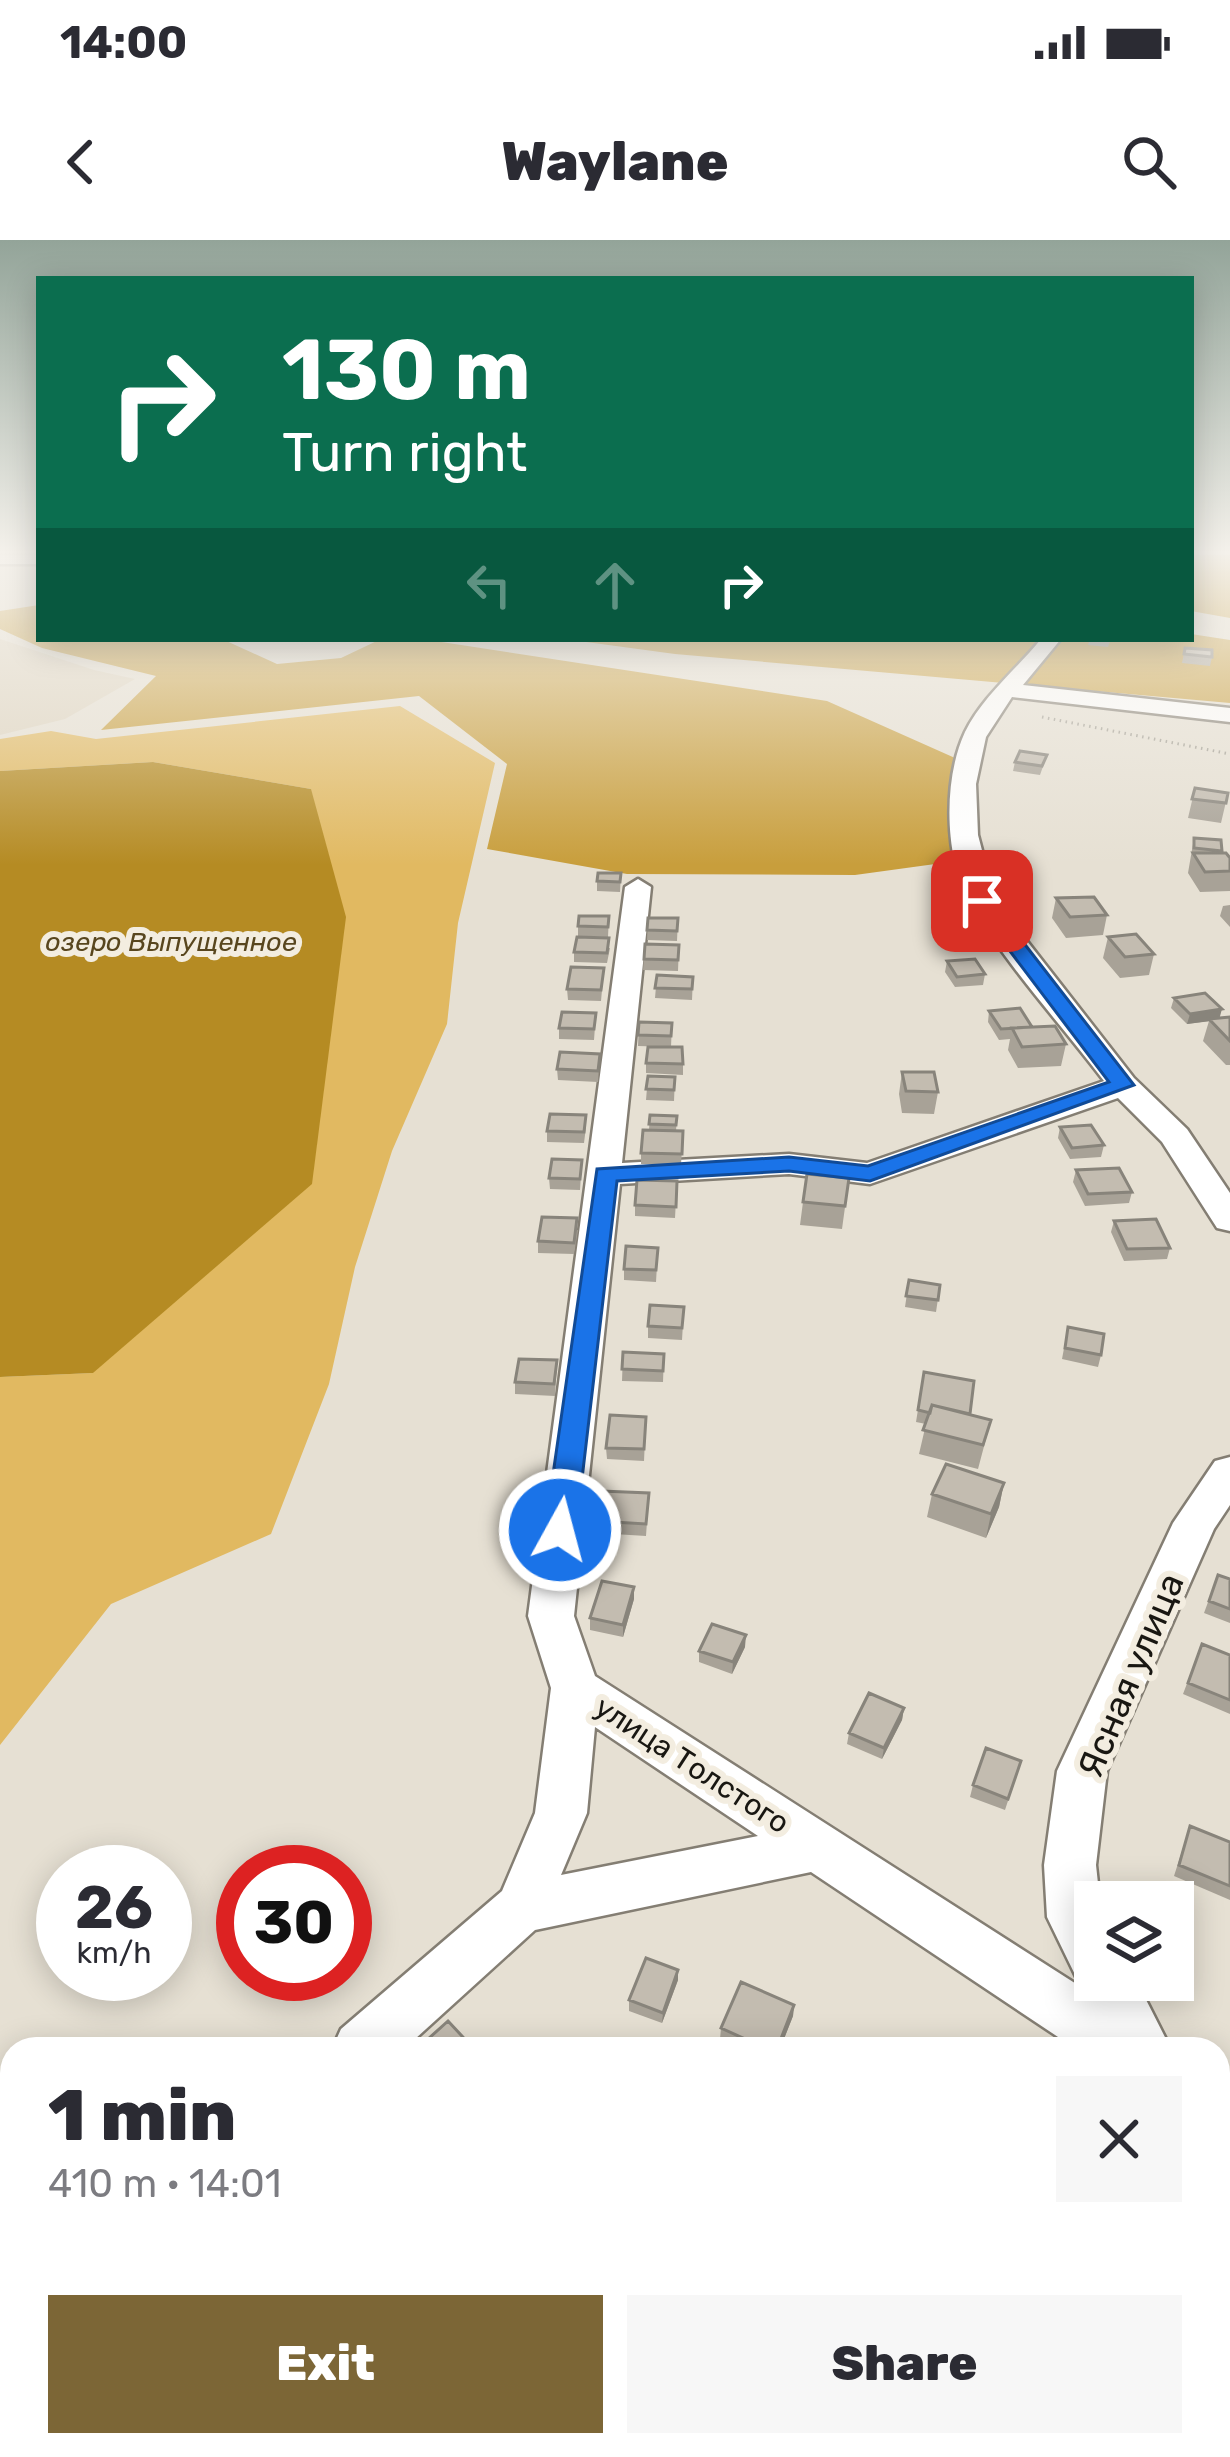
<!DOCTYPE html>
<meta charset="utf-8">
<style>
body{margin:0;font-family:Rubik,sans-serif;background:#f7f7f7;color:#2b2b33;height:100vh;display:flex;flex-direction:column;font-size:45px;white-space:nowrap}
*{box-sizing:border-box;margin:0}
p{font-size:39px;color:#7c7c81}
.icon{flex:none;width:66px;height:66px;fill:none;stroke:currentColor;stroke-width:2;stroke-linecap:round;stroke-linejoin:round}
.map{position:relative;flex:1;overflow:hidden}
.drawer{position:absolute;left:0px;top:1797px;width:1230px;height:420px;display:flex;flex-direction:column;background:#fff;border-radius:36px 36px 0 0;box-shadow:0 6px 30px #0003}
.drawer>*{flex:none}
.banner{position:absolute;left:36px;top:36px;width:1158px;height:366px;border-radius:0px;box-shadow:0 6px 30px #0003;background:#0b6e4f;color:#fff;overflow:hidden}
.tools{position:absolute;left:1074px;top:1641px;display:grid;gap:24px}
.tools a{display:grid;place-items:center;width:120px;height:120px;border-radius:0px;background:#fff;box-shadow:0 6px 30px #0003;font-size:60px}
.speed{position:absolute;left:36px;top:1605px;display:flex;gap:24px;font-size:60px;font-weight:700;text-align:center}
.speed>*{display:grid;place-content:center;width:156px;height:156px;border-radius:50%;background:#fff;box-shadow:0 6px 30px #0003;line-height:1}
.speed small{font-size:30px;font-weight:400}
.speed .limit{border:18px solid #d22;background:#fff;color:#111}
.pin{position:absolute;display:grid;place-items:center;width:102px;height:102px;color:#fff;margin:-51px;border-radius:24px;box-shadow:0 6px 18px #0006}
.me{position:absolute;width:132px;margin:-66px;rotate:7deg;stroke-linejoin:round;filter:drop-shadow(0 0 9px #0008)}
.turn{display:flex;align-items:center;gap:42px;height:252px;padding:0 48px;font-size:54px}
.turn .icon{width:156px;height:156px;stroke-width:2.5}
.turn b{display:block;font-size:84px;line-height:102px}
.lanes{display:flex;align-items:center;height:114px;padding:0 48px;background:#0003;justify-content:center;gap:60px;direction:ltr}
.lanes .off{opacity:.35}
.round{display:grid;place-items:center;flex:none;width:126px;height:126px;border-radius:0px;background:#f7f7f7}
.headline{display:flex;align-items:center;justify-content:space-between;height:204px;padding:0 48px}
h1{font-size:72px;font-weight:800;line-height:90px}
.button{display:flex;gap:24px;margin-top:auto;padding:24px 48px}
.button a{flex:1;height:138px;border-radius:0px;background:#7c6636;color:#fff;font-size:48px;font-weight:800;line-height:138px;text-align:center}
.button a+a{background:#f7f7f7;color:#2b2b33}
.status{display:flex;justify-content:space-between;align-items:center;height:84px;padding:0 60px;background:#fff;direction:ltr}
.status svg{height:33px;fill:currentColor}
header{display:flex;justify-content:space-between;align-items:center;height:156px;padding:0 48px;background:#fff;font-size:54px;font-weight:800}
.map>svg:first-child{display:block}
</style>
<div class="status"><b>14:00</b><svg viewBox="0 0 49 12"><path d="M0 12V9h3v3zM5 12V6h3v6zM10 12V3h3v9zM15 12V0h3v12zM26 1h20v11H26zM47 4h2v5h-2z"/></svg></div>
<header><svg class="icon" aria-label="back" viewBox="0 0 24 24"><path d="M15 5l-7 7 7 7"/></svg>Waylane<svg class="icon" aria-label="search" viewBox="0 0 24 24"><circle cx="10" cy="10" r="6"/><path d="M15 15l6 6"/></svg></header>
<div class="map">
<svg width="1230" height="2217" viewBox="0 0 1230 2217">
<rect width="100%" height="100%" fill="#e6e0d3"/>
<path fill="#ded4c0" d="M0 399 94 430 135 439 65 479 0 495Z"/>
<path fill="#e1b961" d="M400 466 495 523 458 683 447 784 392 911 355 1027 329 1144 271 1294 111 1364 0 1505V1137L93 1133 311 549 153 522 0 531V499L51 491 96 499Z"/>
<path fill="#c89e3c" d="M1191 315H1230V378L1191 371Z
M39 365V399H222L277 424 341 418 381 399H422L827 461 964 522 979 618 855 635 627 634 487 609 507 524 419 456 101 490 156 436 42 408 0 389V371Z
M1191 394 1230 400V463L675 414 564 399H1191Z"/>
<path fill="#b58b23" d="M153 522 311 549 346 677 312 944 93 1133 0 1137V531Z"/>
<g fill="none" stroke-linecap="round" stroke-linejoin="round">
<defs>
<path id="minor" d="M0 315H39V324H0Z
M1041 399H1061L1023 445 1230 468V482L1012 457 986 497 976 544 978 595 995 660 1134 838 1187 889 1230 953V991L1217 988 1162 902 1118 858 870 944 789 934 620 944 574 1376 595 1436 1081 1747 1047 1677 1044 1625 1057 1531 1173 1283 1215 1221 1230 1217V1265L1214 1289 1107 1531 1096 1625 1100 1662H1095V1740H1136L1171 1809H1076L811 1632 535 1690 404 1809H332L341 1789 502 1651 535 1573 551 1448 528 1376 625 647 638 639 651 647 622 923 789 914 867 923 1104 841C1060 783 1007 726 970 663 944 618 943 539 965 492 983 456 1016 430 1041 399ZM595 1487 758 1596 561 1635 587 1573Z
M1218 1861 1230 1866V1996L1218 1991Z
M12 2166V2205H44L39 2217H0V2171Z"/>
</defs>
<use href="#minor" stroke="#847e73" stroke-width="5"/>
<path stroke="#a29e93" stroke-width="3" stroke-dasharray="1.5 4.5" stroke-linecap="butt" d="M1042 477 1230 514"/>
<use href="#minor" fill="#fff" fill-rule="evenodd"/>
</g>
<path fill="#a8a297" d="M1090 399H1111L1108 407 1088 405Z
M1185 408 1212 417 1210 426 1182 423Z
M1047 515 1040 535 1013 531 1015 522Z
M1195 548 1228 553 1221 583 1188 578Z
M1194 598 1221 600V613L1230 618V651L1200 652 1188 633Z
M621 633 620 652 597 651V641Z
M1056 658 1107 675 1103 695 1066 698 1052 678Z
M1230 665V687L1220 676 1223 666Z
M609 676 608 697 578 696V686Z
M648 678H678L677 701 647 700Z
M1108 697 1154 714 1149 735 1120 738 1103 718Z
M645 704 679 705 678 731 643 730Z
M610 708 607 723 574 722V712Z
M947 721 985 734 983 745 955 747 945 732Z
M604 728 601 761 568 760 567 749Z
M657 735 693 737 692 760 655 758Z
M1174 758 1219 778 1230 777V825H1226L1203 801 1209 781 1187 784 1171 768Z
M989 771 1032 787 1066 804 1061 826 1018 828 1008 810 1010 799 999 800 988 782Z
M596 773 594 800 559 799V788Z
M639 782 672 783 671 807 638 806Z
M600 814 598 842 558 840 557 829Z
M646 823 683 824V835L646 833Z
M902 832 938 852 934 874 902 873 899 854Z
M648 836 675 837 674 861 646 860Z
M650 875 677 876 676 891H683L681 925 641 924V913L649 890Z
M586 887 584 903 547 902V891Z
M1060 887 1104 905 1101 917 1070 919 1058 898Z
M582 920 580 950 550 949 549 938Z
M1076 930 1132 952 1129 963 1085 966 1073 942Z
M849 938 842 989 800 985 803 962Z
M677 941 675 978 635 976V965Z
M1114 981 1170 1008 1167 1019 1124 1021 1111 992Z
M578 990 574 1014 538 1013V1001Z
M658 1008 656 1042 624 1040V1029Z
M909 1040 940 1045 936 1072 905 1067Z
M684 1067 682 1100 648 1098V1086Z
M1068 1087 1101 1115 1098 1127 1062 1119Z
M623 1112 664 1114 663 1142 622 1141Z
M557 1120 555 1156 515 1154V1142Z
M924 1132 970 1174 991 1180 978 1229 919 1214 926 1184 916 1182Z
M646 1177 644 1221 607 1219 606 1208Z
M1004 1243 999 1267 986 1298 927 1277 932 1254Z
M649 1253 646 1296 598 1293 597 1281Z
M1218 1335 1230 1339V1383L1204 1373Z
M634 1347V1359L623 1397 590 1390V1378Z
M1202 1404 1230 1415V1474L1183 1454Z
M745 1407 732 1434 699 1422V1411Z
M904 1468 902 1480 882 1519 847 1504 849 1493Z
M1021 1521 1005 1570 970 1557 973 1545Z
M1190 1586 1230 1602V1660L1174 1636Z
M678 1730V1740L662 1783 629 1771V1760Z
M794 1765 793 1776 780 1809H742L720 1799 721 1788Z"/>
<path fill="#88847b" d="M1222 769 1219 780 1187 784 1190 774Z
M1004 1243 999 1267 986 1298 991 1274Z
M634 1347V1359L623 1397V1385Z
M746 1395 745 1407 732 1434 733 1422Z
M904 1468 902 1480 882 1519 884 1508Z
M678 1730V1740L662 1783 663 1773Z
M794 1765 793 1776 780 1809H777Z"/>
<path fill="#c3bcb0" stroke="#88847b" stroke-width="3" d="M1185 408 1212 410V417L1184 414Z
M1020 511 1047 515 1042 526 1015 522Z
M1195 548 1228 553 1226 563 1192 559Z
M1194 598 1221 600 1222 611 1194 608Z
M1193 613H1226L1230 618V631L1205 632Z
M598 633H621L620 642 597 641Z
M1094 657 1107 675 1070 677 1056 658Z
M579 676H609L608 687 578 686Z
M648 678H678L677 691 647 690Z
M1136 694 1154 714 1125 717 1108 697Z
M577 697 609 698 607 713 574 712Z
M645 704 679 705 678 720 644 719Z
M975 719 985 734 957 737 947 721Z
M571 727 604 728 601 750 567 749Z
M657 735 693 737 692 749 655 748Z
M1205 753 1222 769 1190 774 1174 758Z
M1020 768 1032 787 1001 789 989 771Z
M562 772 596 773 594 789 559 788Z
M1230 777V801L1209 779Z
M639 782 672 783 671 796 638 795Z
M1055 786 1066 804 1022 807 1012 788Z
M648 807H682L683 824 646 823Z
M560 812 600 814 598 831 557 829Z
M902 832H934L938 852 906 851Z
M648 836 675 837 674 850 646 849Z
M550 874 586 875 584 892 547 891Z
M650 875 677 876 676 885 649 884Z
M1091 885 1104 905 1072 908 1060 887Z
M643 890 683 891 682 914 641 913Z
M552 919 582 920 580 939 549 938Z
M1119 928 1132 952 1088 954 1076 930Z
M807 934 849 938 845 966 803 962Z
M637 940 677 941 676 967 635 965Z
M542 977 577 978 574 1003 538 1001Z
M1156 979 1170 1008 1127 1009 1114 981Z
M626 1006 658 1008 656 1030 624 1029Z
M909 1040 940 1045 938 1060 906 1056Z
M650 1065 684 1067 682 1088 648 1086Z
M1068 1087 1104 1094 1101 1115 1065 1108Z
M623 1112 664 1114 663 1131 622 1129Z
M519 1119 557 1120 554 1144 515 1142Z
M924 1132 974 1141 970 1174 932 1165 930 1173 918 1170Z
M932 1165 991 1180 983 1205 923 1190Z
M610 1175 646 1177 644 1209 606 1208Z
M946 1224 1004 1243 991 1274 932 1254Z
M601 1251 649 1253 646 1284 597 1281Z
M1218 1335 1230 1339V1369L1209 1361Z
M602 1341 634 1347 623 1385 590 1378Z
M712 1384 746 1395 733 1422 699 1411Z
M1202 1404 1230 1415V1460L1188 1443Z
M869 1453 904 1468 884 1508 849 1493Z
M986 1508 1021 1521 1008 1559 973 1545Z
M1190 1586 1230 1602V1646L1179 1625Z
M646 1718 678 1730 663 1773 629 1760Z
M741 1742 794 1765 777 1809H767L721 1788Z
M448 1781 474 1809H417Z
M1218 1969 1224 1971 1220 2034 1218 2033Z"/>
<linearGradient id="sky" x2="0" y2="1"><stop stop-color="#93a499"/><stop offset="0.5" stop-color="#f4f1eb"/><stop offset="1" stop-color="#f4f1eb" stop-opacity="0"/></linearGradient>
<rect width="1230" height="625" fill="url(#sky)"/>
<path fill="#1a73e8" stroke="#114b97" stroke-width="3" d="M982 655 988 657 1134 845 870 941 789 931 617 941 576 1290 571 1298H550L545 1290 597 929 789 917 868 926 1109 842 972 661Z"/>
<g text-anchor="middle" stroke-width="12" stroke-linejoin="round" paint-order="stroke">
<g font-size="27" font-style="italic" fill="#58461e" stroke="#f3ede0">
<text x="171" y="711">озеро Выпущенное</text>
</g>
<g font-size="30" fill="#191712" stroke="#f3ede0">
<text transform="translate(692 1525) rotate(33)" y="10">улица Толстого</text>
</g>
<g font-size="36" fill="#191712" stroke="#f3ede0">
<text transform="translate(1130 1435) rotate(-67)" y="13">Ясная улица</text>
</g>
</g>
</svg>
<div class="tools">
<a><svg class="icon" aria-label="layers" viewBox="0 0 24 24"><path d="M12 4l9 5-9 5-9-5zM3 14l9 5 9-5"/></svg></a>
</div>
<div class="speed"><div>26<small>km/h</small></div><div class="limit">30</div></div>
<div class="pin" style="left:982px;top:661px;background:#d93025"><svg class="icon" aria-label="arrive" viewBox="0 0 24 24"><path d="M6 21V4h12l-3 4 3 4H6"/></svg></div>
<svg class="me" style="left:560px;top:1290px" viewBox="-20 -20 40 40"><circle r="17" fill="#1a73e8" stroke="#fff" stroke-width="3"/><path d="M0-11L8 9 0 5-8 9z" fill="#fff"/></svg>
<div class="banner">
<div class="turn"><svg class="icon" aria-label="right" viewBox="0 0 24 24"><path d="M7 20v-9h11M14 6l5 5-5 5"/></svg><div><b>130 m</b>Turn right</div></div>
<div class="lanes"><svg class="icon off" aria-label="left" viewBox="0 0 24 24"><path d="M17 20v-9H6M10 6l-5 5 5 5"/></svg><svg class="icon off" aria-label="ahead" viewBox="0 0 24 24"><path d="M12 20V5M6 11l6-6 6 6"/></svg><svg class="icon" aria-label="right" viewBox="0 0 24 24"><path d="M7 20v-9h11M14 6l5 5-5 5"/></svg></div>
</div>
<section class="drawer">
<div class="headline"><div><h1>1 min</h1><p>410 m · 14:01</p></div><a class="round"><svg class="icon" aria-label="close" viewBox="0 0 24 24"><path d="M6 6l12 12M18 6L6 18"/></svg></a></div>
<div class="button"><a>Exit</a><a>Share</a></div>
</section>
</div>
